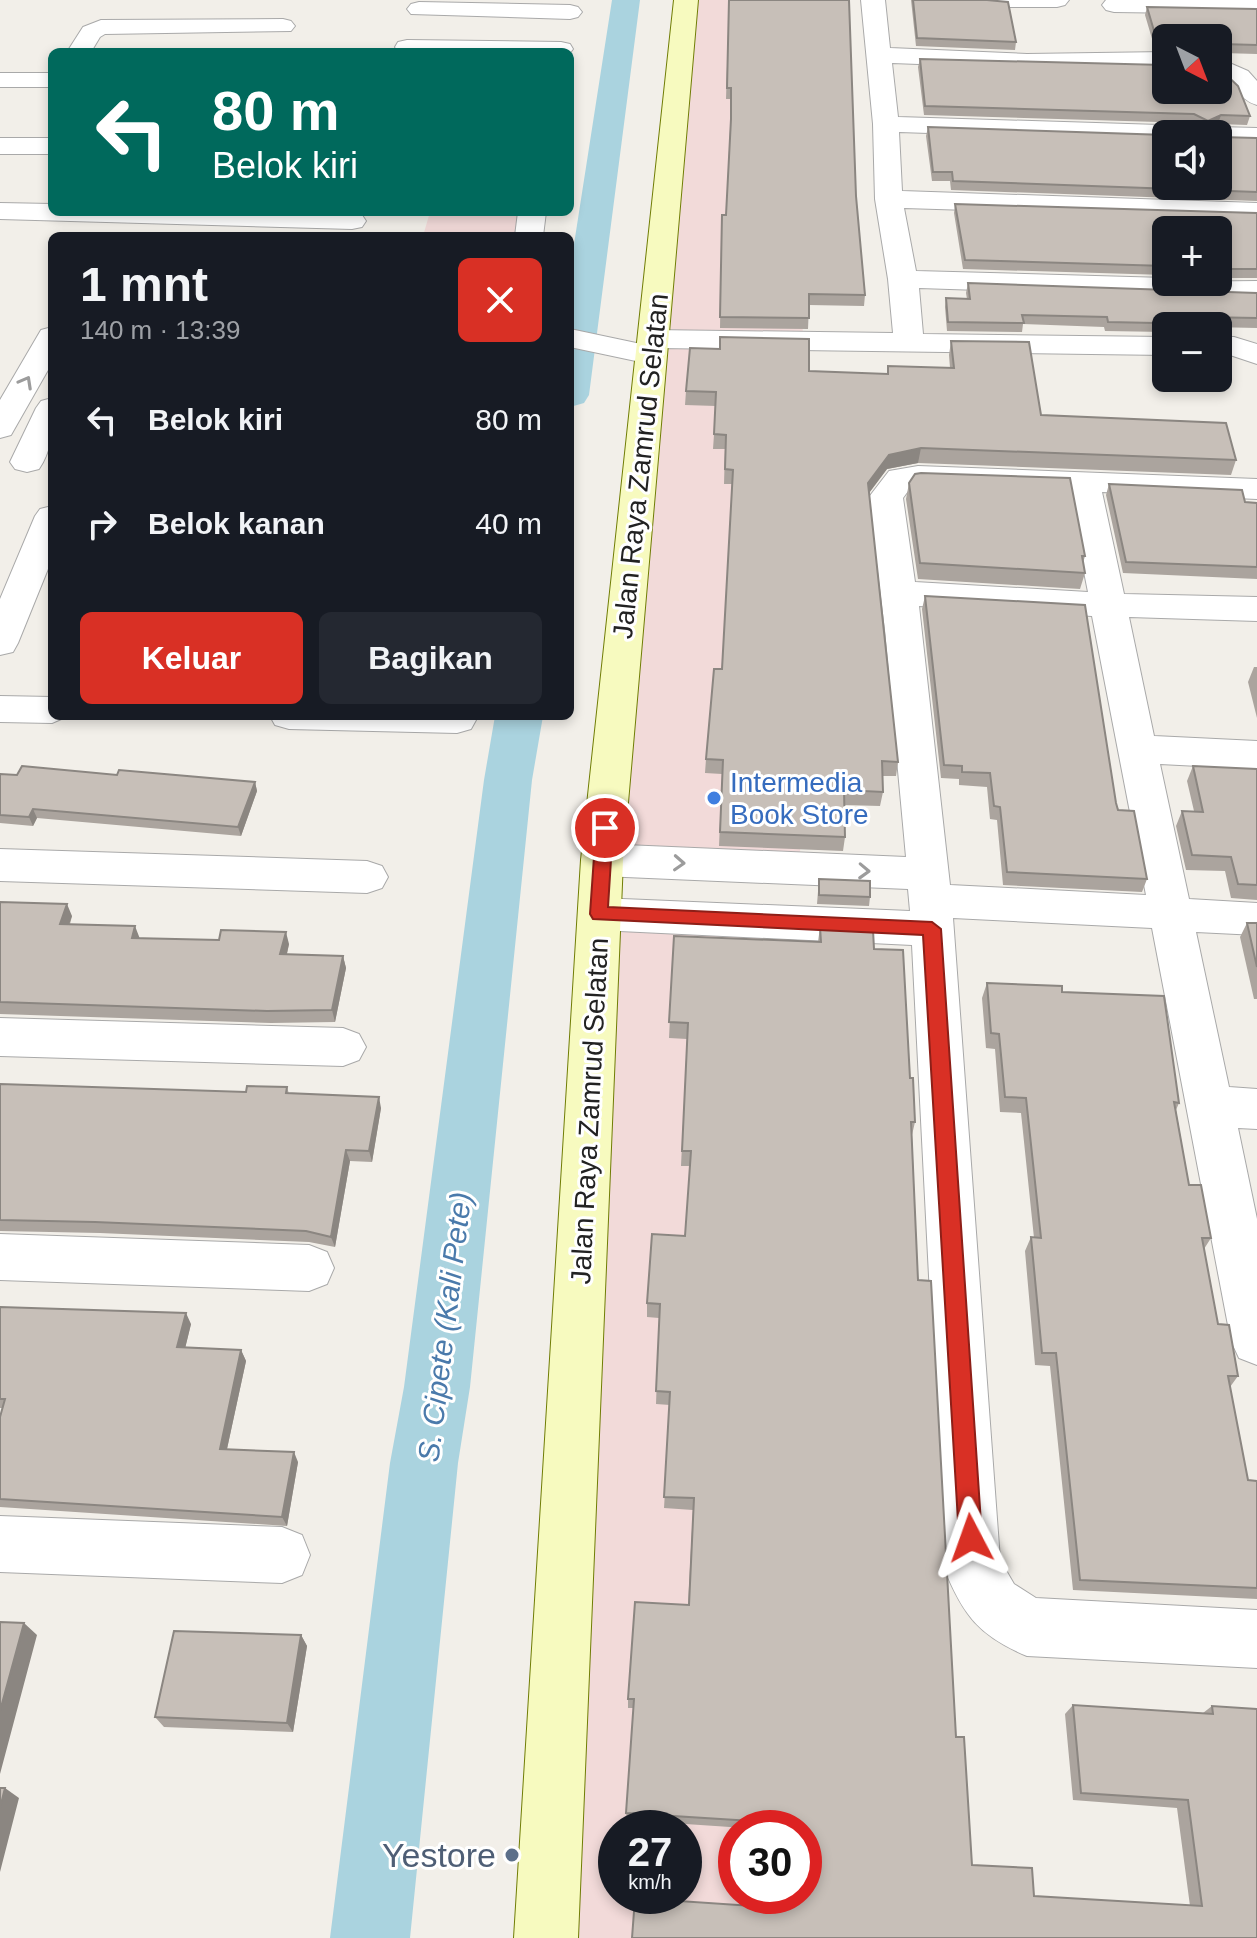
<!DOCTYPE html>
<html lang="id">
<meta charset="utf-8">
<style>
body{margin:0;font-family:Arial,sans-serif;background:#242831;color:#f1f3f6;height:100vh;display:flex;flex-direction:column;font-size:30px;white-space:nowrap}
*{box-sizing:border-box;margin:0}
p{font-size:26px;color:#9ea1a6}
.icon{flex:none;width:44px;height:44px;fill:none;stroke:currentColor;stroke-width:2;stroke-linecap:round;stroke-linejoin:round}
.map{position:relative;flex:1;overflow:hidden}
.drawer{position:absolute;left:48px;top:232px;width:526px;height:488px;display:flex;flex-direction:column;background:#171b24;border-radius:12px;box-shadow:0 4px 12px #0003}
.drawer>*{flex:none}
.hud{position:absolute;left:48px;top:48px;width:526px;height:168px;border-radius:12px;box-shadow:0 4px 12px #0003;background:#00695c;color:#fff;overflow:hidden}
.needle{width:52px;rotate:138deg}
.fabs{position:absolute;left:1152px;top:24px;display:grid;gap:16px}
.fabs a{display:grid;place-items:center;width:80px;height:80px;border-radius:12px;background:#171b24;box-shadow:0 4px 12px #0003;font-size:40px}
.speed{position:absolute;left:598px;top:1810px;display:flex;gap:16px;font-size:40px;font-weight:700;text-align:center}
.speed>*{display:grid;place-content:center;width:104px;height:104px;border-radius:50%;background:#171b24;box-shadow:0 4px 12px #0003;line-height:1}
.speed small{font-size:20px;font-weight:400}
.speed .limit{border:12px solid #d22;background:#fff;color:#111}
.pin{position:absolute;display:grid;place-items:center;width:68px;height:68px;color:#fff;margin:-34px;border:4px solid #fff;border-radius:50%;box-shadow:0 2px 8px #0007}
.me{position:absolute;width:88px;margin:-44px;rotate:356deg;stroke-linejoin:round;filter:drop-shadow(0 0 6px #0008)}
.turn{display:flex;align-items:center;gap:28px;height:168px;padding:0 32px;font-size:36px}
.turn .icon{width:104px;height:104px;stroke-width:2.5}
.turn b{display:block;font-size:56px;line-height:68px}
.round{display:grid;place-items:center;flex:none;width:84px;height:84px;border-radius:12px;background:#242831}
.headline{display:flex;align-items:center;justify-content:space-between;height:136px;padding:0 32px}
h1{font-size:48px;font-weight:600;line-height:60px}
.action{display:flex;gap:16px;margin-top:auto;padding:16px 32px}
.action a{flex:1;height:92px;border-radius:12px;background:#d93025;color:#fff;font-size:32px;font-weight:600;line-height:92px;text-align:center}
.action a+a{background:#242831;color:#f1f3f6}
ul{padding:0;list-style:none}
li{display:flex;align-items:center;gap:24px;height:104px;padding:0 32px}
li div{flex:1}
li b{display:block;font-size:30px}
li em{font-style:normal}
.map>svg:first-child{display:block}
</style>
<div class="map">
<svg width="1257" height="1938" viewBox="0 0 1257 1938">
<rect width="100%" height="100%" fill="#f2efe9"/>
<path fill="#f2dad9" fill-rule="evenodd" d="M686 0H792L803 339 800 869 602 860Z
M430 212H533L529 236H423Z
M615 914 807 923 822 1938H549ZM616 1828H684V1896H616ZM736 1828H804V1896H736Z"/>
<g fill="none" stroke-linecap="round" stroke-linejoin="round">
<path fill="#aad3df" fill-rule="evenodd" d="M612 0H640L589 395 584 403 570 407V270Z
M495 716H543L532 780 470 1387 458 1463 410 1938H330L390 1463 404 1387 484 780Z"/>
<defs>
<path id="street" d="M861 0H885L890 48 1027 54 1166 52V66L1027 68 892 63 898 117 1192 126 1201 128 1205 134H1166V141L899 132 902 191 1257 203V219L904 208 916 271 1166 278V282L1257 281V299L919 288 923 334 1166 337V355L660 348 665 355 661 362 650 364 570 347V329L641 344 638 339 642 333 653 330 893 333 888 279 875 199 873 124Z
M979 0H1069L1065 5 1057 7H991L983 5Z
M1106 0H1257V14L1114 12 1106 10 1102 5Z
M419 2 570 5 578 7 582 12 578 17 570 19 411 14 407 9 411 4Z
M283 19 291 21 295 26 291 31 105 34 100 37 91 52H67L83 27 101 20Z
M407 40 561 42 570 44 573 49 570 53 398 52 395 47 398 42Z
M1218 58 1248 71 1257 81V105C1241 101 1233 83 1218 75Z
M0 73H52V87H0Z
M1218 127 1257 128V144L1218 143V134H1206L1209 129Z
M0 138H52V154H0Z
M0 203 52 204V212L352 213 362 215 366 221 362 227 352 229 0 219Z
M518 212H546L543 236H515Z
M52 327V363L11 435 0 438V400L41 330Z
M1218 337H1234L1257 344V364L1230 355H1218Z
M52 398C52 425 54 447 39 469L27 472 15 469 10 462 36 408 41 401Z
M918 466 1257 479V499L1102 492 1124 594 1257 597V621L1129 617 1154 736 1257 741V769L1160 764 1189 899 1257 903V935L1196 932 1229 1087 1257 1089V1129L1238 1128 1257 1219V1365L1239 1358 1231 1341 1152 928 953 918 1000 1560 1014 1584 1036 1598 1257 1610V1668L1027 1656C979 1636 963 1615 944 1568L912 945 599 930 584 926 578 914 584 902 599 898 910 911 908 889 602 876 587 871 581 860 587 849 602 844 906 857 885 630 869 497 889 471ZM918 486 1068 491 1088 592 915 582 903 498 911 487ZM919 606 1092 616 1146 895 950 885Z
M52 506V559L18 643 13 652 0 655V599L35 516 40 509Z
M0 696 52 697V716H68L52 723 0 722Z
M270 716H474L476 720 471 729 457 733 289 729 275 725Z
M0 849 367 861 382 866 388 877 382 888 367 893 0 881Z
M0 1018 343 1028 359 1034 366 1047 359 1060 343 1066 0 1056Z
M0 1234 309 1245 327 1252 334 1268 327 1284 309 1291 0 1280Z
M0 1516 282 1527 302 1535 310 1555 302 1575 282 1583 0 1572Z"/>
<path id="secondary" d="M674 0H698L623 860 578 1938H514L581 860Z"/>
</defs>
<use href="#street" stroke="#a9a9a9" stroke-width="2"/>
<use href="#secondary" stroke="#707d05" stroke-width="2"/>
<use href="#street" fill="#fff" fill-rule="evenodd"/>
<use href="#secondary" fill="#f7fabf" fill-rule="evenodd"/>
</g>
<path fill="#aba49e" d="M729 0 856 196 865 295 864 306 809 305 808 329 720 328 722 215H726L730 129V99H726Z
M911 0H987L1016 42 1015 50 916 46Z
M1147 7 1257 9V54L1222 53 1221 56 1166 38V51L1155 49 1145 15Z
M920 59 1162 65 1163 61 1250 116 1247 125 1218 124 1208 128 1220 137 1257 138V201L951 190 950 181H932L926 136 928 127 1166 135 1204 128 1192 123 924 115 918 67Z
M955 204 1257 213V278H1218V230H1166V275L963 269 954 213Z
M968 283 1257 293V328L1166 326V332L1105 331 1104 327 1023 324 1022 332 947 331 945 307 946 298 967 299 966 293Z
M951 341 1041 415 1236 460 1231 475 918 463 887 469 869 493 898 762 896 776H882L883 792 880 806 844 805 845 837 843 851 719 846 722 774 705 773 706 759 722 669 732 484H724L725 449H713L716 406 685 405 686 391 809 371 887 374 888 366 950 368 949 355Z
M909 483 1085 556 1083 563 1085 573 1080 589 918 579 906 499Z
M1109 484 1245 502 1257 503V579L1123 573 1106 495Z
M925 596 1116 803 1147 879 1142 892 1003 885 997 820 990 819 987 787 959 785V779L941 778 922 609Z
M1254 667H1257V718L1248 682Z
M1193 766 1257 769V900L1231 898 1225 871 1186 870 1176 826 1182 811H1194L1187 781Z
M0 774 17 775H117L255 782 257 791 241 836 37 818 33 826 0 823Z
M819 879 870 897 869 906 817 904Z
M0 902 72 916 70 924 140 938 289 944 287 954 343 956 346 968 335 1022 271 1023 0 1014Z
M1247 923H1257V999H1254L1240 937Z
M820 927 874 949 910 1078 915 1122 912 1135 918 1280 956 1737 972 1865 1034 1896 1190 1906 1177 1808 1073 1800 1065 1714 1073 1705 1203 1713 1212 1706 1257 1938 764 1907 765 1896H804V1828H745L626 1820 634 1708H628V1699L688 1605 693 1510 664 1508 670 1405 656 1404 659 1318 647 1317V1303L685 1236 690 1166H681L687 1039 669 1038 674 936 818 942Z
M987 983 1062 992 1179 1103 1176 1110 1189 1185 1211 1238 1204 1249 1218 1324 1238 1376 1230 1387 1248 1480 1257 1481V1599L1073 1590 1050 1366 1035 1365 1025 1251 1031 1237 1034 1238 1021 1113 1000 1112 995 1049 986 1048 982 998Z
M0 1084 246 1092 287 1087 289 1094 381 1108 372 1162 350 1161 335 1247 309 1242 100 1233 0 1231Z
M0 1307 191 1324 185 1348 241 1350 246 1361 227 1449 298 1462 287 1526 0 1507V1417L3 1408H0Z
M301 1635 307 1646 293 1732 164 1727 155 1717Z"/>
<path fill="#8b8681" d="M1224 48 1221 56 1218 57V49Z
M1221 115 1218 124 1205 129 1208 121Z
M921 448 918 463 887 469 866 497 868 483 889 455Z
M255 782 257 791 241 836 238 827Z
M33 809 37 818 33 826 29 817Z
M67 904 72 916 65 936 60 924Z
M135 926 140 939 132 938Z
M286 932 289 944 284 966 280 954Z
M343 956 346 968 335 1022 332 1010Z
M379 1097 381 1108 372 1162 369 1151Z
M346 1150 350 1161 335 1247 331 1237Z
M186 1313 191 1324 183 1357 177 1347Z
M241 1350 246 1361 225 1458 220 1449Z
M294 1452 298 1462 287 1526 282 1517Z
M24 1623 37 1635 0 1774V1711Z
M301 1635 307 1646 293 1732 287 1723Z
M5 1788 19 1798 0 1872V1808Z"/>
<path fill="#c7bfb8" stroke="#8b8681" stroke-width="2" d="M729 0H849L856 196 865 295 809 294V318L720 317 722 215H726L731 119V88H727Z
M913 0H987L1008 2 1016 42 917 38Z
M1147 7 1257 9V45L1222 44 1224 48 1218 49V38H1166V43L1157 41Z
M920 59 1164 65 1163 61 1166 59V90H1218V67L1238 86 1250 116 1221 115 1208 121 1194 114 925 106Z
M928 127 1166 135V186H1218V134H1169L1171 128H1217L1220 137 1257 138V192L953 181 952 172H933Z
M955 204 1257 213V269H1218V230H1166V266L965 260Z
M968 283 1257 293V318L1202 317 1203 324 1108 322 1107 317 1022 315 1024 323 948 322 946 298 970 299Z
M720 337 809 339V371L888 374V366L954 368 951 341 1029 342 1041 415 1226 423 1236 460 921 448 889 455 868 483 898 762 882 761 883 792 844 790 845 837 720 832 723 760 706 759 714 669H722L733 470 725 469 726 435 714 434 716 392 686 391 690 348 720 349Z
M921 473 1070 478 1085 556H1082L1085 573 920 563 909 483 915 474Z
M1109 484 1242 490 1245 502 1257 503V567L1126 562Z
M925 596 1085 605 1116 803 1118 810 1134 811 1147 879 1007 872 1000 807 994 806 990 773 962 772V766L944 765Z
M22 766 117 775 119 770 255 782 238 827 33 809 29 817 0 815V774L17 775Z
M1193 766 1257 769V885L1238 884 1231 857 1192 855 1182 811 1203 812Z
M819 879 870 881V897L819 895Z
M0 902 67 904 60 924 135 926 132 938 219 940 221 930 286 932 280 954 343 956 332 1010 267 1011 0 1002Z
M1247 923H1257V967Z
M820 927 873 930 874 949 903 950 910 1078H913L915 1122H911L918 1280 931 1281 956 1737H964L972 1865 1032 1868 1034 1896 1202 1906 1188 1800 1081 1793 1073 1705 1213 1714 1212 1706 1257 1709V1938H632L635 1898 767 1907V1896H804V1828H768V1822L626 1813 634 1699H628L635 1602 689 1605 694 1498 664 1497 670 1392 656 1391 660 1304 647 1303 652 1234 685 1236 691 1151H682L688 1023 669 1022 674 936 821 942Z
M987 983 1062 986V992L1164 996 1179 1103 1174 1102 1189 1185H1201L1211 1238H1202L1218 1324 1229 1325 1238 1376H1228L1248 1480 1257 1481V1588L1080 1580 1056 1353H1042L1031 1237 1041 1238 1026 1098 1005 1097 999 1034 991 1033Z
M0 1084 246 1092 247 1086 287 1087 286 1093 379 1097 369 1151 346 1150 331 1237 306 1231 95 1222 0 1220Z
M0 1307 186 1313 177 1347 241 1350 220 1449 294 1452 282 1517 0 1499V1417L5 1399H0Z
M0 1622 24 1623 0 1711Z
M174 1631 301 1635 287 1723 155 1717Z
M0 1788H5L0 1808Z"/>
<defs><path id="oneway-chevron" d="M-2-3.5L2.5 0L-2 3.5" fill="none" stroke-width="1.6" stroke-linecap="round" stroke-linejoin="round" transform="scale(2)"/></defs>
<g stroke="#9c9c9c">
<use href="#oneway-chevron" transform="translate(26 382) rotate(-61)"/>
<use href="#oneway-chevron" transform="translate(679 863) rotate(3)"/>
<use href="#oneway-chevron" transform="translate(864 871) rotate(2)"/>
</g>
<path fill="#d93025" stroke="#8d1f18" stroke-width="2" d="M605 822 613 828 608 907 932 922 941 929 982 1538 979 1546 971 1549 962 1546 959 1538 923 935 593 919 590 914 596 828Z"/>
<circle fill="#3f7fe0" stroke="#fff" stroke-width="3" cx="714" cy="798" r="8"/>
<circle fill="#5c6f8a" stroke="#fff" stroke-width="3" cx="512" cy="1855" r="8"/>
<g text-anchor="middle" stroke-width="6" stroke-linejoin="round" paint-order="stroke">
<g font-size="28" fill="#222" stroke="#fff">
<text transform="translate(640 466) rotate(-84)" y="10">Jalan Raya Zamrud Selatan</text>
<text transform="translate(589 1111) rotate(-87)" y="10">Jalan Raya Zamrud Selatan</text>
</g>
<g font-size="28" fill="#366cbe" stroke="#fff" text-anchor="start">
<text x="730" y="792">Intermedia<tspan x="730" dy="32">Book Store</tspan></text>
</g>
<g font-size="30" font-style="italic" fill="#4a7aab" stroke="#fff">
<text transform="translate(445 1327) rotate(-83)" y="10">S. Cipete (Kali Pete)</text>
</g>
<g font-size="34" fill="#4e5e75" stroke="#fff" text-anchor="end">
<text x="496" y="1867">Yestore</text>
</g>
</g>
</svg>
<div class="fabs">
<a><svg class="needle" viewBox="-14 -14 28 28"><path d="M0-13l5 13h-10z" fill="#e53935"/><path d="M0 13l5-13h-10z" fill="#9ea1a6"/></svg></a>
<a><svg class="icon" aria-label="sound" viewBox="0 0 24 24"><path d="M4 9h4l5-4v14l-5-4H4zM17 9q2 3 0 6"/></svg></a>
<a>+</a>
<a>−</a>
</div>
<div class="speed"><div>27<small>km/h</small></div><div class="limit">30</div></div>
<div class="pin" style="left:605px;top:828px;background:#d93025"><svg class="icon" aria-label="arrive" viewBox="0 0 24 24"><path d="M6 21V4h12l-3 4 3 4H6"/></svg></div>
<svg class="me" style="left:971px;top:1538px" viewBox="-20 -20 40 40"><path d="M0-17L14 15 0 8-14 15z" fill="#d93025" stroke="#fff" stroke-width="4"/></svg>
<div class="hud">
<div class="turn"><svg class="icon" aria-label="left" viewBox="0 0 24 24"><path d="M17 20v-9H6M10 6l-5 5 5 5"/></svg><div><b>80 m</b>Belok kiri</div></div>
</div>
<section class="drawer">
<div class="headline"><div><h1>1 mnt</h1><p>140 m · 13:39</p></div><a class="round" style="background:#d93025;color:#fff"><svg class="icon" aria-label="close" viewBox="0 0 24 24"><path d="M6 6l12 12M18 6L6 18"/></svg></a></div>
<ul>
<li><svg class="icon" aria-label="left" viewBox="0 0 24 24"><path d="M17 20v-9H6M10 6l-5 5 5 5"/></svg><div><b>Belok kiri</b></div><em>80 m</em></li>
<li><svg class="icon" aria-label="right" viewBox="0 0 24 24"><path d="M7 20v-9h11M14 6l5 5-5 5"/></svg><div><b>Belok kanan</b></div><em>40 m</em></li>
</ul>
<div class="action"><a>Keluar</a><a>Bagikan</a></div>
</section>
</div>
